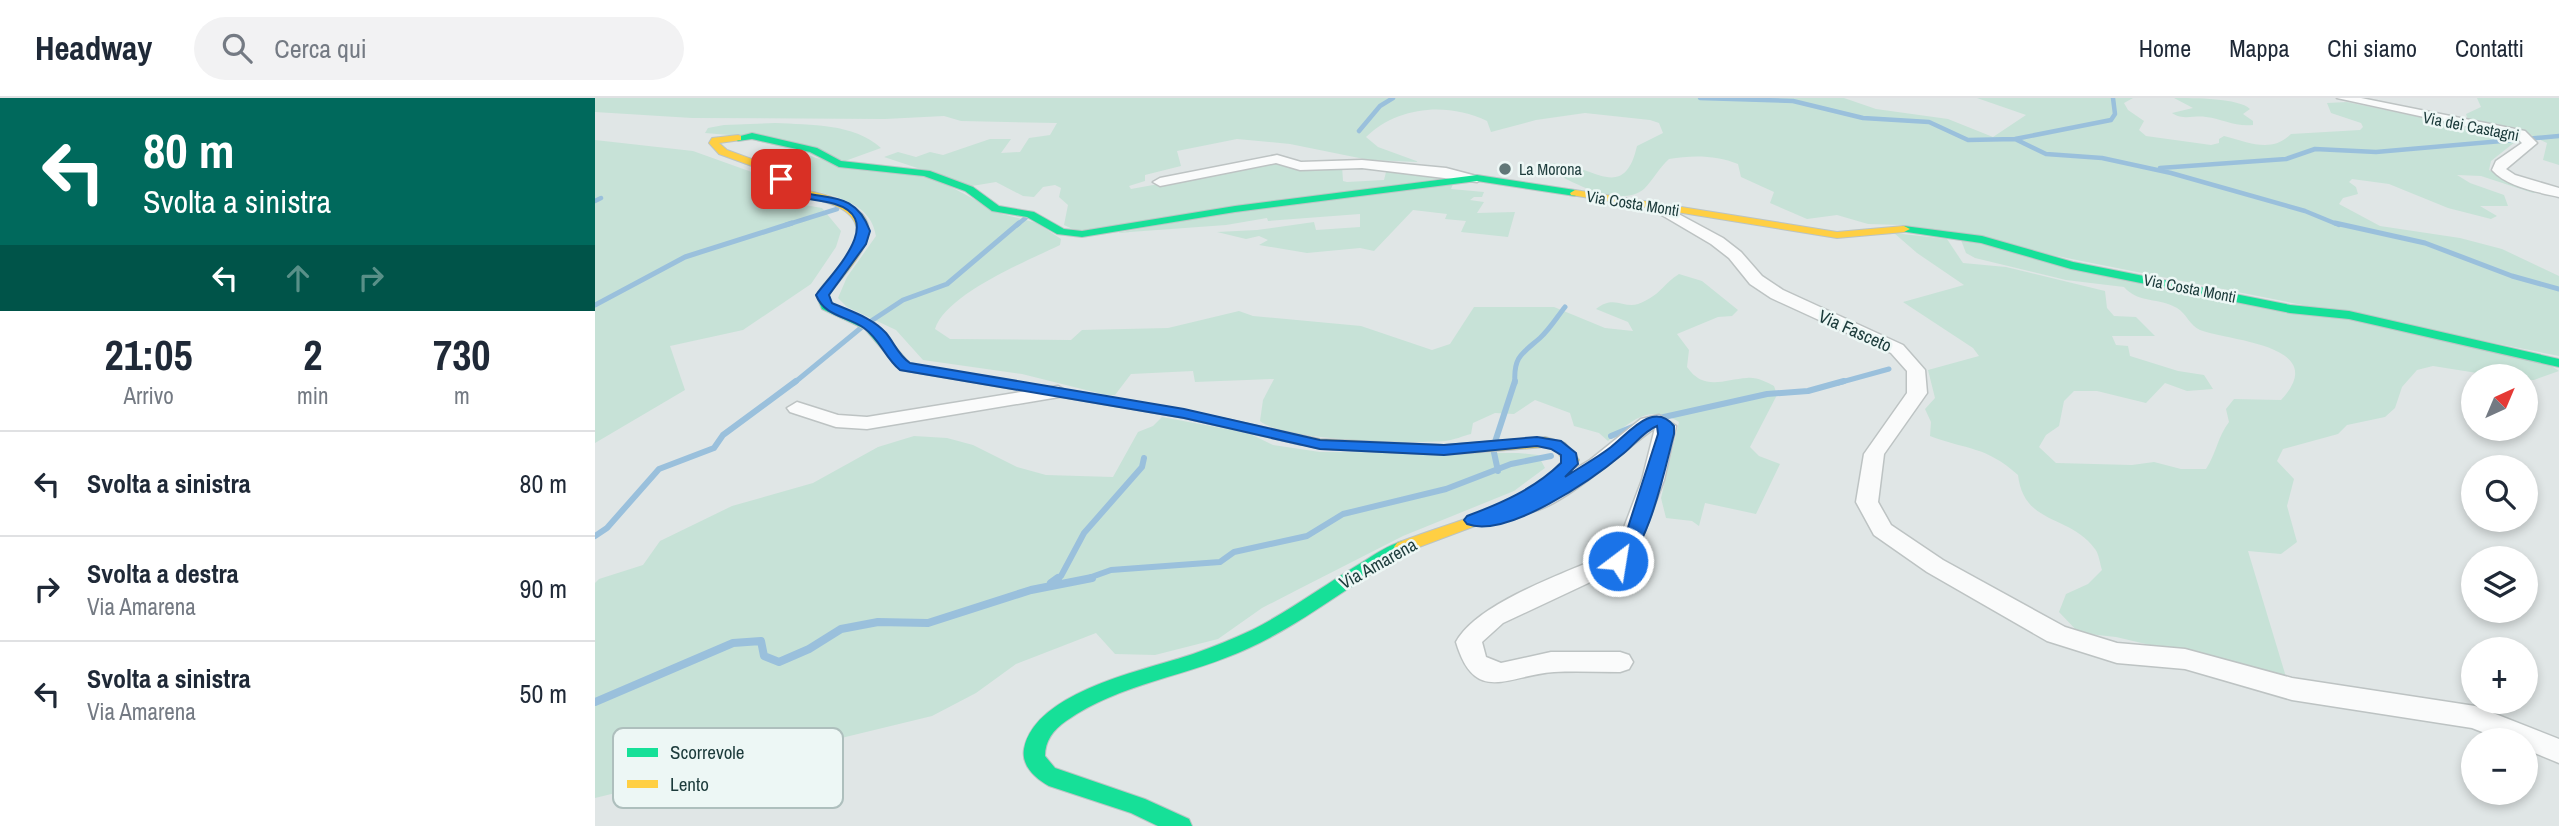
<!DOCTYPE html>
<html lang="it">
<meta charset="utf-8">
<style>
body{margin:0;font-family:"Archivo Narrow",sans-serif;background:#f2f2f3;color:#1f2937;height:100vh;display:flex;flex-direction:column;font-size:26px;white-space:nowrap}
*{box-sizing:border-box;margin:0}
p{font-size:23px;color:#747a83}
.icon{flex:none;width:38px;height:38px;fill:none;stroke:currentColor;stroke-width:2;stroke-linecap:round;stroke-linejoin:round}
.map{position:relative;flex:1;overflow:hidden}
.sheet{display:flex;flex-direction:column;background:#fff;width:595px}
.sheet>*{flex:none}
.top-card{background:#00695c;color:#fff;overflow:hidden}
.needle{width:46px;rotate:44deg}
.controls{position:absolute;left:1866px;top:266px;display:grid;gap:14px}
.controls a{display:grid;place-items:center;width:77px;height:77px;border-radius:50%;background:#fff;box-shadow:0 4px 10px #0003;font-size:35px}
.pin{position:absolute;display:grid;place-items:center;width:60px;height:60px;color:#fff;margin:-30px;border-radius:14px;box-shadow:0 4px 10px #0006}
.me{position:absolute;width:77px;margin:-38px;rotate:31deg;stroke-linejoin:round;filter:drop-shadow(0 0 5px #0008)}
.turn{display:flex;align-items:center;gap:24px;height:147px;padding:0 28px;font-size:32px}
.turn .icon{width:91px;height:91px;stroke-width:2.5}
.turn b{display:block;font-size:49px;line-height:60px}
.lanes{display:flex;align-items:center;height:66px;padding:0 28px;background:#0003;justify-content:center;gap:35px;direction:ltr}
.lanes .off{opacity:.35}
.eta{display:flex;justify-content:space-evenly;align-items:center;height:119px;text-align:center}
.eta b{font-size:42px;font-weight:700;line-height:49px}
ul{padding:0;list-style:none}
li{display:flex;align-items:center;gap:21px;height:105px;padding:0 28px;border-top:2px solid #e0e1e3}
li div{flex:1}
li b{display:block;font-size:26px}
li em{font-style:normal}
header{display:flex;align-items:center;gap:42px;box-sizing:border-box;height:98px;padding:0 35px;background:#fff;border-bottom:2px solid #e0e1e3}
header strong{font-size:33px}
nav{display:flex;gap:38px;margin-inline-start:auto;font-size:24px}
.search{width:490px;height:63px;background:#f2f2f3;display:flex;align-items:center;gap:18px;box-sizing:border-box;padding:0 24px;border-radius:38px;color:#747a83;font-size:26px}
main{display:flex;flex:1;min-height:0}
.map>svg:first-child{display:block}
</style>
<header>
<strong>Headway</strong>
<div class="search"><svg class="icon" aria-label="search" viewBox="0 0 24 24"><circle cx="10" cy="10" r="6"/><path d="M15 15l6 6"/></svg>Cerca qui</div>
<nav><a>Home</a><a>Mappa</a><a>Chi siamo</a><a>Contatti</a></nav>
</header>
<main>
<section class="sheet">
<div class="top-card">
<div class="turn"><svg class="icon" aria-label="left" viewBox="0 0 24 24"><path d="M17 20v-9H6M10 6l-5 5 5 5"/></svg><div><b>80 m</b>Svolta a sinistra</div></div>
<div class="lanes"><svg class="icon" aria-label="left" viewBox="0 0 24 24"><path d="M17 20v-9H6M10 6l-5 5 5 5"/></svg><svg class="icon off" aria-label="ahead" viewBox="0 0 24 24"><path d="M12 20V5M6 11l6-6 6 6"/></svg><svg class="icon off" aria-label="right" viewBox="0 0 24 24"><path d="M7 20v-9h11M14 6l5 5-5 5"/></svg></div>
</div>
<div class="eta">
<div><b>21:05</b><p>Arrivo</p></div>
<div><b>2</b><p>min</p></div>
<div><b>730</b><p>m</p></div>
</div>
<ul>
<li><svg class="icon" aria-label="left" viewBox="0 0 24 24"><path d="M17 20v-9H6M10 6l-5 5 5 5"/></svg><div><b>Svolta a sinistra</b></div><em>80 m</em></li>
<li><svg class="icon" aria-label="right" viewBox="0 0 24 24"><path d="M7 20v-9h11M14 6l5 5-5 5"/></svg><div><b>Svolta a destra</b><p>Via Amarena</p></div><em>90 m</em></li>
<li><svg class="icon" aria-label="left" viewBox="0 0 24 24"><path d="M17 20v-9H6M10 6l-5 5 5 5"/></svg><div><b>Svolta a sinistra</b><p>Via Amarena</p></div><em>50 m</em></li>
</ul>
</section>
<div class="map">
<svg width="1964" height="728" viewBox="0 0 1964 728">
<rect width="100%" height="100%" fill="#e0e6e6"/>
<path fill="#c7e2d7" d="M0 0H1249L1281 11 1353 21 1398 39 1431 17 1382 0H1538L1529 5 1533 12 1549 23 1544 32 1551 38 1616 47 1624 45V41L1629 38C1655 45 1677 55 1696 36L1765 32 1768 29 1766 25 1736 15 1732 5 1752 4 1925 40 1896 63 1894 72 1922 87 1946 94 1938 95 1886 78 1862 77 1875 85 1909 97 1913 108H1885L1902 118 1896 121 1853 110 1794 86 1757 81 1754 84 1761 89 1763 96 1748 100 1744 106 1785 128 1865 140 1907 151 1964 178V258L1306 127 1273 126 1242 117 1212 121 1175 105 1179 94 1146 79 1143 66C1121 57 1097 57 1074 61 1064 70 1058 82 1049 91 1025 111 976 84 954 72V66C992 60 1028 110 1042 48L1068 35 1064 25 1055 22 990 15 941 22 896 34 892 23C853 4 803 8 771 39L783 49 824 64 774 62 695 46 642 41 582 53 586 68 550 77V83L534 88 536 91 685 64 747 68 748 83 752 84 789 82 792 70 862 78 482 133 469 127 473 107 464 99 466 90 460 87 448 89 439 99 428 98 401 84 377 88 289 59 303 54 321 59 335 54 348 57 395 41H416L406 55 425 54 434 40 455 37 462 25 366 23 349 18 290 21 97 20 0 14Z
M1579 0C1599 0 1644 0 1655 11L1648 16 1658 23V27C1640 29 1628 21 1611 19 1598 17 1590 23 1577 15L1598 10Z
M1882 0H1964V67L1948 62 1952 45 1929 34 1873 22 1871 16 1886 9Z
M180 25C216 27 258 25 286 50L250 63 134 37 110 35 113 30 129 27Z
M0 42 98 53 165 77 198 105 227 110 246 133 241 149 216 186 148 232 75 248 90 292 0 345Z
M200 52 221 60 341 81 407 116 442 125 466 141 465 147C432 163 351 196 340 231L355 241 476 242 487 232 573 230 644 213 658 218 766 228 837 252 855 246 879 209H959L1010 230 1038 233 1033 224 1001 211C1019 196 1029 211 1043 206 1065 198 1068 186 1084 176L1107 183 1143 212 1137 218 1123 219 1082 236 1094 252 1092 269C1109 294 1130 281 1152 280 1162 279 1171 284 1179 288L1182 297 1155 349 1164 358 1185 366 1161 416 1110 405 1104 428 1097 423 1071 420 1066 400 1084 324C1055 305 1035 323 1013 343L1004 335 979 328 975 315 940 302 919 316 900 315 878 325 876 336C868 338 859 342 850 343 816 346 689 343 665 323L668 302 679 281 600 284 598 273 536 276 520 297H511L427 276 328 262 301 232 252 209 243 200 252 179 281 138C276 101 230 96 199 88L189 71 168 61Z
M858 86 856 91 889 94 887 99H879L875 102 889 104 882 115 920 114 913 139 866 134 871 123 850 121 852 116 818 112 779 153 765 150 712 155 664 147 673 142 664 138 651 141 622 134 662 132 719 124 721 132 765 129V116L673 123 672 120 631 127 521 135 633 115Z
M1299 135 1352 141 1368 165 1411 169 1510 193 1512 210 1519 218 1541 219 1560 238H1517L1521 247 1533 248 1535 258 1583 273 1609 277 1618 291 1592 293 1570 285 1551 305 1502 293H1479L1469 303 1464 328 1451 337 1444 349 1461 365 1537 367 1559 364 1586 371H1611C1621 356 1623 338 1634 324L1631 311 1639 301 1686 302C1738 246 1632 243 1605 232 1595 228 1591 215 1582 210 1564 199 1544 206 1529 189L1471 182 1380 160 1371 155 1366 142 1762 222 1955 267 1964 273 1939 282H1930V278H1901L1838 268 1822 272 1807 289 1800 310 1790 319 1752 327 1743 336 1688 351 1682 363 1699 381 1692 408 1702 444 1686 456 1653 453 1691 579 1521 539 1484 535 1464 514 1471 496 1493 486 1507 472C1505 466 1504 456 1500 451 1475 416 1429 428 1423 377 1391 348 1372 352 1335 338L1336 324 1330 311 1340 300 1333 272 1384 258 1378 250 1308 204 1369 187 1322 155Z
M567 319 653 335 678 347 725 354 923 355 943 357 950 370 919 393 808 438 702 492 667 510 623 541 560 557 520 556 501 535 421 566 381 595 337 618 0 700V485L4 481 48 467 65 443 137 408 218 385 283 349 319 338 352 340 378 347 422 369 451 377 518 379 543 334 558 328Z"/>
<g fill="none" stroke-linecap="round" stroke-linejoin="round">
<path stroke="#9ac0dc" stroke-width="4.5" d="M1105 0 1198 3 1268 20 1334 24 1373 42 1420 41 1516 22 1520 16 1518 0
M764 33 785 8 798 0
M1420 41 1451 56 1507 60 1576 75 1710 113 1744 127
M1565 70 1691 61 1720 51 1781 54 1964 38
M0 103 6 100
M191 127 242 111
M422 127 434 117"/>
<path stroke="#9ac0dc" stroke-width="5" d="M1740 125 1830 145 1917 178 1964 191
M0 207 90 159 197 125
M199 285 267 229 308 202 352 186 424 125
M920 285C918 258 928 255 945 240 955 231 962 219 970 209
M1243 285 1294 271"/>
<path stroke="#9ac0dc" stroke-width="6" d="M1060 321 1172 296 1213 293 1249 283
M1016 338 1040 328
M903 373 898 350 920 283
M0 438 12 430 64 371 119 350 128 337 201 283
M460 482 466 478 489 435 547 369 549 360
M488 482 516 472 625 464 639 454 712 438 748 416 851 391 916 366 956 358"/>
<path stroke="#9ac0dc" stroke-width="8" d="M456 485 463 480
M0 604 138 545 166 543 169 558 184 564 214 551 246 531 283 524 333 525 436 492 497 480"/>
<defs>
<path id="street" d="M1742 0H1766L1930 33 1942 45 1911 71 1920 77 1964 90V99C1943 94 1912 89 1897 72L1901 63 1927 45 1921 39Z
M682 57 706 64 767 62 851 70 889 80 882 84 767 70 705 72 681 65 565 88 558 84 565 80Z
M1065 106 1128 140 1146 154 1167 178 1188 192 1308 247 1330 272 1332 295 1289 356 1283 404 1296 427 1348 462 1470 529 1522 545 1590 551 1697 580 1880 608 1964 641V665L1930 651V642H1908L1877 630 1697 602 1590 571 1522 565 1452 543 1332 474 1279 437 1261 404 1269 356 1312 295V273L1296 255 1176 200 1155 186 1134 160 1116 146 1060 113 1058 110Z
M463 288 473 294 470 298 272 331 241 329 195 314 192 310 202 304 243 317 272 319Z
M1064 317 1081 328 1069 382 1038 464 908 525 887 544 891 559 906 565 956 554H1025L1034 557 1038 564 1034 571 1025 574C1003 574 981 573 959 574 913 577 880 608 861 544 883 503 977 473 1020 453L1047 382 1060 330C1034 347 955 422 925 414L922 409 925 404 995 362 1046 321Z"/>
<path id="fast" d="M157 35 222 50 246 63 335 73 378 89 404 108 439 114 469 131 487 133 640 108 882 77 980 92 985 95 980 98 882 83 640 114 487 139 462 136 432 119 397 113 370 93 329 78 244 69 215 54 157 41 143 43 138 40Z
M1309 128 1387 138 1478 164 1695 207 1754 213 1964 261V269L1754 221 1695 215 1476 171 1386 145 1305 133 1303 131Z
M229 190 235 194 233 197 237 206 280 225 315 266 589 312 706 337 714 342 706 347 589 320 305 272 270 231 227 211 221 197Z
M808 443 814 445 817 449 814 453C759 483 711 524 654 550 595 578 525 585 471 623 458 632 450 643 450 658L460 670 550 701 594 721 597 728H563L536 715 454 688C441 681 426 668 429 651 440 593 551 572 598 556 618 549 638 541 657 532 695 513 729 487 766 465 779 457 793 447 808 443Z"/>
<path id="slow" d="M143 37 146 38V42L124 45 132 52 187 72 195 89C224 95 292 105 269 149 260 166 246 181 233 197L229 198 223 194C234 178 252 164 259 146 276 106 213 100 187 93L179 76 124 56 114 45 117 40Z
M980 92 1242 134 1309 128 1315 131 1309 134 1242 140 976 97 975 95Z
M706 337 725 341 849 347 950 339 970 345 984 362 967 383 928 410 808 455 802 453 799 449 802 445C860 422 925 411 968 362L960 351 950 349 849 357 725 351 701 345 698 342Z"/>
</defs>
<use href="#street" stroke="#bdc3c3" stroke-width="3"/>
<use href="#fast" stroke="#bbc4c4" stroke-width="2"/>
<use href="#slow" stroke="#bbc4c4" stroke-width="2"/>
<use href="#street" fill="#fafbfb" fill-rule="evenodd"/>
<use href="#fast" fill="#16e098" fill-rule="evenodd"/>
<use href="#slow" fill="#ffcf43" fill-rule="evenodd"/>
</g>
<path fill="#1a73e8" stroke="#114b97" stroke-width="2" d="M182 79H189C210 113 256 80 275 133L271 146 234 197 237 205C255 213 278 220 291 235 300 246 303 257 315 265L589 311 725 342 849 347 942 339 966 343 981 355 983 366 970 379C985 369 1002 360 1016 349 1033 336 1058 302 1079 328V336C1071 365 1052 461 1023 469L1014 463 1027 448 1063 336 1062 328C1049 333 1040 346 1029 355 998 381 912 441 872 426L869 422 872 418C907 405 939 391 966 365V357L956 351 942 348 849 357 725 351 589 320 305 272C290 260 285 241 269 230 252 218 230 219 221 197 237 175 292 122 240 106 222 101 204 102 187 93Z"/>
<circle fill="#617777" stroke="#edf7f5" stroke-width="2.5" cx="910" cy="71" r="7"/>
<g text-anchor="middle" stroke-width="5" stroke-linejoin="round" paint-order="stroke">
<g font-size="16" fill="#1c3b3b" stroke="#edf7f5">
<text transform="translate(1876 28) rotate(11)" y="6">Via dei Castagni</text>
<text transform="translate(1038 105) rotate(9)" y="6">Via Costa Monti</text>
<text transform="translate(1595 190) rotate(11)" y="6">Via Costa Monti</text>
</g>
<g font-size="16" fill="#1c3b3b" stroke="#edf7f5" text-anchor="start">
<text x="924" y="77">La Morona</text>
</g>
<g font-size="18" fill="#1c3b3b" stroke="#edf7f5">
<text transform="translate(1260 233) rotate(24)" y="6">Via Fasceto</text>
<text transform="translate(783 466) rotate(-29)" y="6">Via Amarena</text>
</g>
</g>
<rect x="18" y="630" width="230" height="80" rx="10" fill="#edf7f5" stroke="#aebfbd" stroke-width="2"/>
<rect x="32" y="650" width="31" height="9" fill="#16e098"/>
<rect x="32" y="682" width="31" height="8" fill="#ffcf43"/>
<g font-size="19" fill="#1c3b3b">
<text x="75" y="661">Scorrevole</text>
<text x="75" y="693">Lento</text>
</g>
</svg>
<div class="controls">
<a><svg class="needle" viewBox="-14 -14 28 28"><path d="M0-13l5 13h-10z" fill="#e53935"/><path d="M0 13l5-13h-10z" fill="#747a83"/></svg></a>
<a><svg class="icon" aria-label="search" viewBox="0 0 24 24"><circle cx="10" cy="10" r="6"/><path d="M15 15l6 6"/></svg></a>
<a><svg class="icon" aria-label="layers" viewBox="0 0 24 24"><path d="M12 4l9 5-9 5-9-5zM3 14l9 5 9-5"/></svg></a>
<a>+</a>
<a>−</a>
</div>
<div class="pin" style="left:186px;top:81px;background:#d93025"><svg class="icon" aria-label="arrive" viewBox="0 0 24 24"><path d="M6 21V4h12l-3 4 3 4H6"/></svg></div>
<svg class="me" style="left:1023px;top:463px" viewBox="-20 -20 40 40"><circle r="17" fill="#1a73e8" stroke="#fff" stroke-width="3"/><path d="M0-11L8 9 0 5-8 9z" fill="#fff"/></svg>
</div>
</main>
